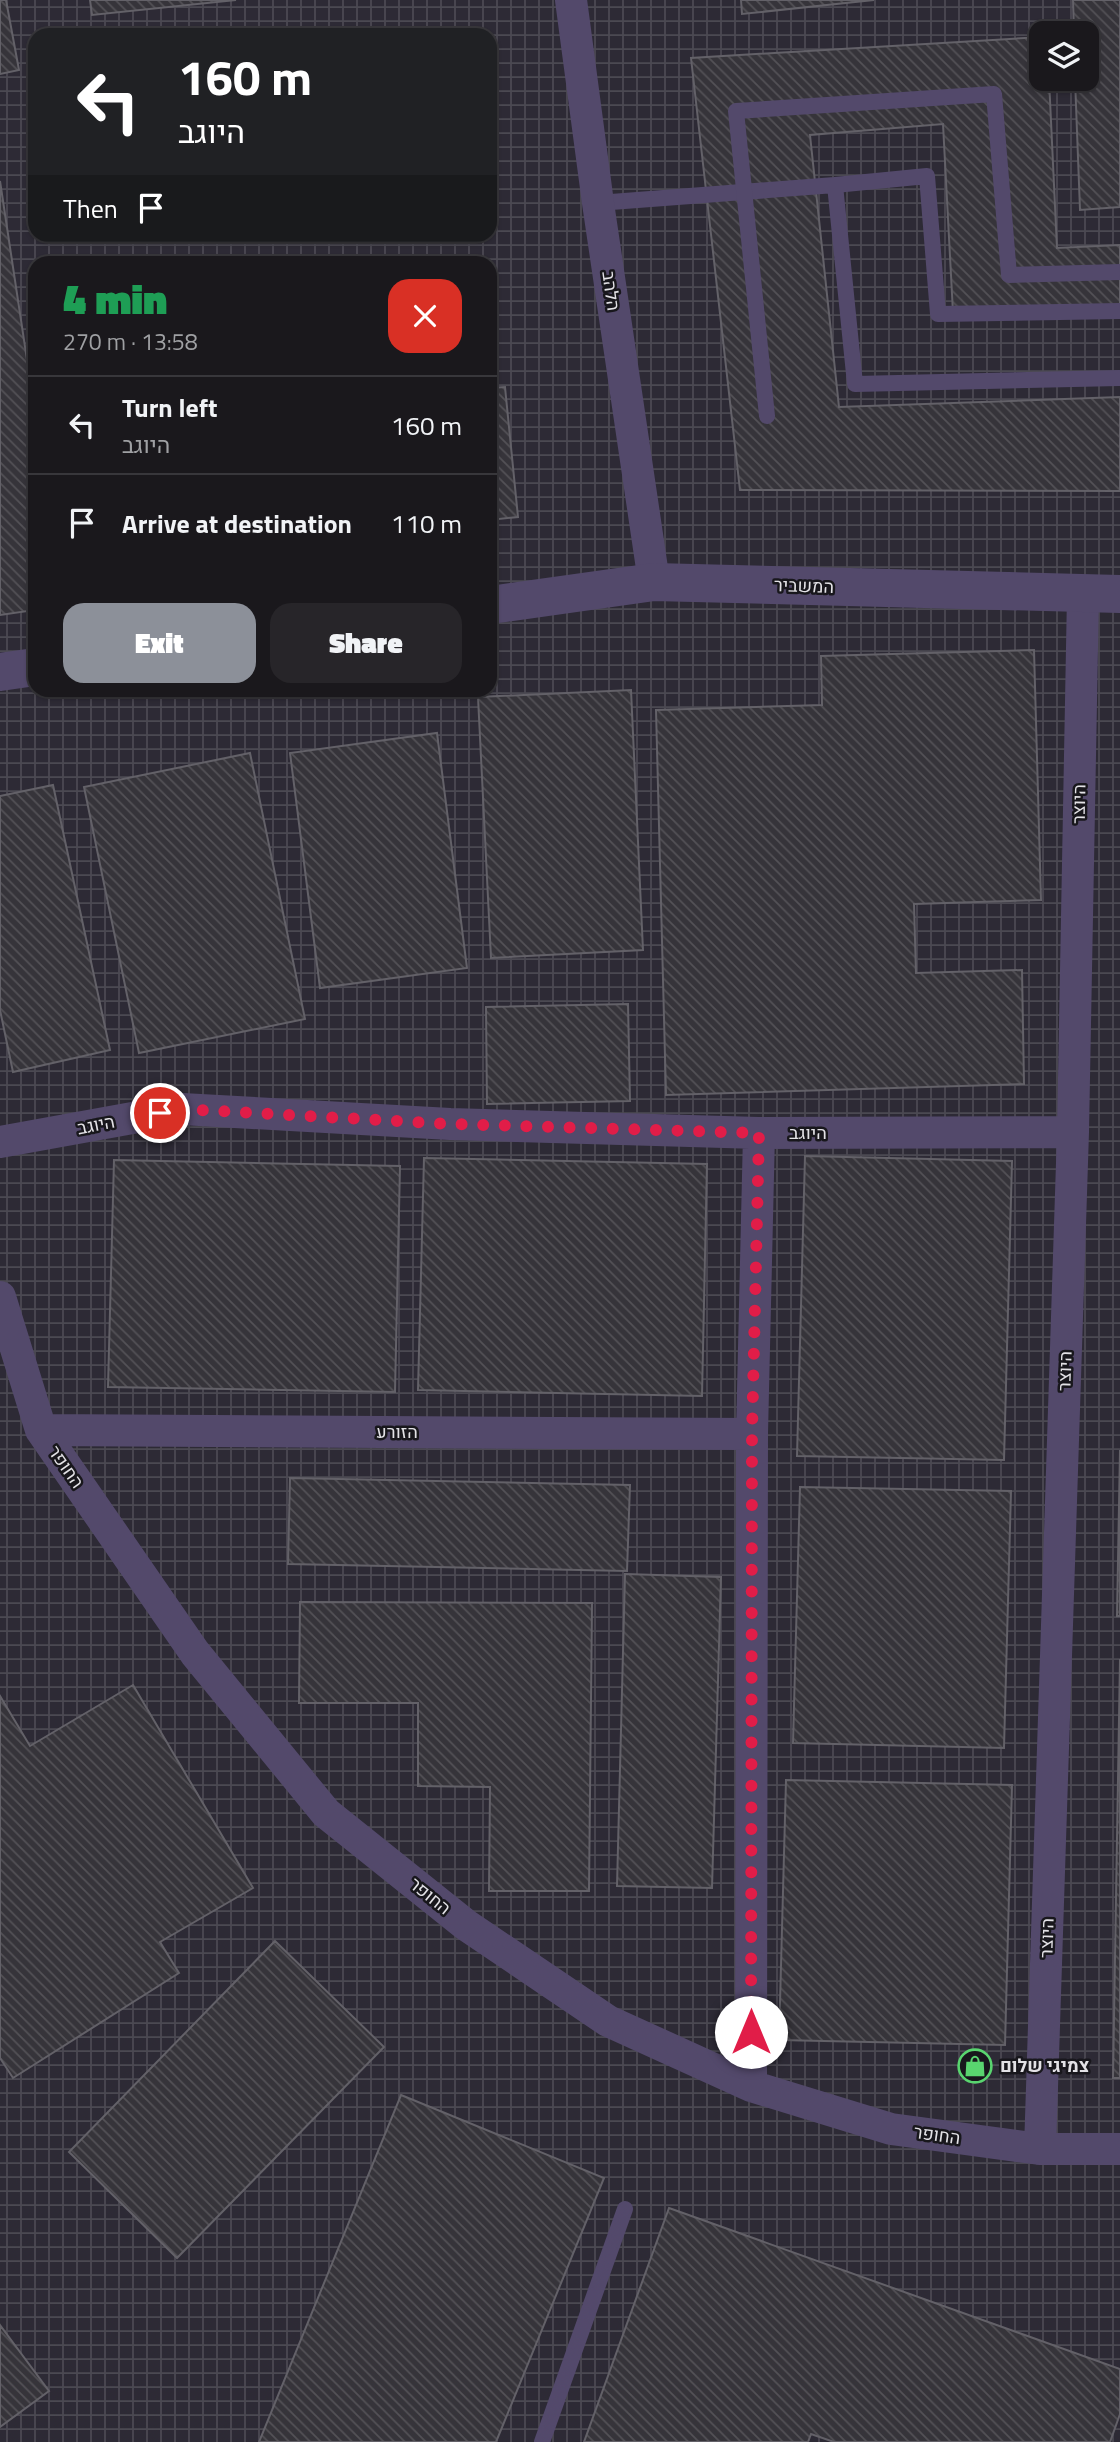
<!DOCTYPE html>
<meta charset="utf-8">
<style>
body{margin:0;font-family:"Titillium Web",Heebo,sans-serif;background:#272529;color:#f1f3f6;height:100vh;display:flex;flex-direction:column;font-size:26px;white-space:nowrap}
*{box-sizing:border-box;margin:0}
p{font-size:23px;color:#9fa0a3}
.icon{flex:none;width:38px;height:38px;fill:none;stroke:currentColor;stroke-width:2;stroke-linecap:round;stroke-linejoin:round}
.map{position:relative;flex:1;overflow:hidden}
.sheet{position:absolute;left:28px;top:256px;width:469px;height:441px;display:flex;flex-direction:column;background:#1a181c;border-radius:21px;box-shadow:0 2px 5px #0004,0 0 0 2px #38373b}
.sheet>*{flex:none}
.guide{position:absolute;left:28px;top:28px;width:469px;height:214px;border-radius:21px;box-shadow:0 2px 5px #0004,0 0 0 2px #38373b;background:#202124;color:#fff;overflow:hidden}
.fabs{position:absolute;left:1029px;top:21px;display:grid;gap:14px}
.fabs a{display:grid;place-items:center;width:70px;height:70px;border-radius:14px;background:#1a181c;box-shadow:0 2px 5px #0004,0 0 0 2px #38373b;font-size:35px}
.pin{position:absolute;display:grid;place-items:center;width:60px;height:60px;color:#fff;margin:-30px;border:4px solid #fff;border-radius:50%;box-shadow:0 2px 7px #0007}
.me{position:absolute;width:77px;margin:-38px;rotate:0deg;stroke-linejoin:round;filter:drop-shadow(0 0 5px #0008)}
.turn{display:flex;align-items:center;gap:24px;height:147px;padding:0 35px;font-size:32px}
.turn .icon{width:91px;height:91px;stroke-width:2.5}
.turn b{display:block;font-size:49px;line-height:60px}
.then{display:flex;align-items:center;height:66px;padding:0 35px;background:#0003;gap:14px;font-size:26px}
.round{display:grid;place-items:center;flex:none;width:74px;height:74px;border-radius:21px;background:#272529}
.head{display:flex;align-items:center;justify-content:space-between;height:119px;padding:0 35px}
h1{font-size:42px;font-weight:800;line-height:52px;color:#1e9e55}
.button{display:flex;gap:14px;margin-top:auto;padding:14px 35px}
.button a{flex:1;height:80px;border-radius:21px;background:#8c9099;color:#fff;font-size:28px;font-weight:800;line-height:80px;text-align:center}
.button a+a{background:#272529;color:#f1f3f6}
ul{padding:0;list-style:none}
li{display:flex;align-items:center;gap:21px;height:98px;padding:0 35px;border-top:2px solid #38373b}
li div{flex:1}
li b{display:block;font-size:26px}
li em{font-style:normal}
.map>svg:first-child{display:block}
</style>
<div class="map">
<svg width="1120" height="2442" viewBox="0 0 1120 2442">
<defs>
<pattern id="industrial-grid" width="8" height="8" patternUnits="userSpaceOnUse" patternTransform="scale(1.75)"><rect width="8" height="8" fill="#2d2a35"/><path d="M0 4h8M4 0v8" fill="none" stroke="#4b4952"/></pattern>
<pattern id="building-back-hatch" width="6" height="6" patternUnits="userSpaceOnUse" patternTransform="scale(1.75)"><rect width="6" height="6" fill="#36343a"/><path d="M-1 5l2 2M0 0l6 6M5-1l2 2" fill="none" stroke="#535156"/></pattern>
</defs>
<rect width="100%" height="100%" fill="#222026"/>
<path fill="url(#industrial-grid)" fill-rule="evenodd" d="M0 0H1120V2442H0ZM1041 33H1087V79H1041ZM35 35H490V234H35ZM35 262H490V690H35Z"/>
<path fill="url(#building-back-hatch)" stroke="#636168" stroke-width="2" d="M0 0H6L19 70 0 74Z
M90 0H236L92 15Z
M741 0H874L742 14Z
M1073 0H1120V207L1080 210 1075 79H1087V33H1074Z
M1041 37V79H1049L1057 248 1120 245V305L953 313 943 124 810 135 839 407 1120 397V491L740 490 691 58Z
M0 181 27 360 35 359V610L0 615Z
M169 234H209L169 239Z
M505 387 518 517 490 520V388Z
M1034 650 1041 900 914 904 916 973 1022 970 1024 1084 666 1095 656 710 822 705 821 656Z
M631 690 643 950 491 958 478 697Z
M437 733 467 968 320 988 290 753Z
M250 753 305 1019 139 1053 84 787Z
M53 785 110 1050 13 1072 0 1010V796Z
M628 1004 630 1101 487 1104 486 1007Z
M805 1156 1012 1161 1004 1460 797 1456Z
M424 1158 707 1164 702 1396 418 1390Z
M114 1160 400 1166 395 1392 108 1387Z
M1120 1450V1616H1117Z
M290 1478 630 1485 627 1571 288 1564Z
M800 1487 1011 1491 1004 1748 793 1743Z
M625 1574 721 1577 712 1888 617 1886Z
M300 1602 592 1603 589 1891H489L490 1787 418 1786V1703H299Z
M1120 1659V2078H1113Z
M133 1685 253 1888 160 1942 179 1973 13 2078 0 2058V1696L30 1746Z
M786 1780 1012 1785 1005 2045 779 2040Z
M275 1941 384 2047 177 2258 69 2152Z
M401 2095 604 2178 496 2442H259Z
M669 2208 1120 2369V2414L1110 2442H834L811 2434 808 2442H584Z
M0 2325 49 2391 0 2427Z"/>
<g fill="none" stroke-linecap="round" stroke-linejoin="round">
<path stroke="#53496b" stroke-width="16" d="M835 185 927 176 938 314 1120 311
M598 203 835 185 855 384 1120 378
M542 2442 625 2209"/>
<path stroke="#53496b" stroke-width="32" d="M571 0 598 203 654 582
M0 1142 182 1109 450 1124 759 1133 1073 1132
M0 1297 41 1430 195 1653 326 1813 466 1925 608 2021 751 2086 891 2129 1040 2149H1120
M41 1430 752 1434
M751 2086 752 1434 759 1133
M1040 2149 1073 1132 1083 594"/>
<path stroke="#53496b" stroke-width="38" d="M490 605 654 582 1120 594
M0 672 35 667"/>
<path stroke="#53496b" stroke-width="16" d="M767 416 736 111 994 94 1009 275 1120 272"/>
</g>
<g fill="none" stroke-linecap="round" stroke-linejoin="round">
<path stroke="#e11d48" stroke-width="12" stroke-dasharray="0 21.6" d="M160 1113 182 1109 450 1124 759 1133 752 1433 751 2032"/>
</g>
<defs>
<symbol id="shop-ring" viewBox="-11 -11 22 22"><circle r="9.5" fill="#18171c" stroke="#59d56f" stroke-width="1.5"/><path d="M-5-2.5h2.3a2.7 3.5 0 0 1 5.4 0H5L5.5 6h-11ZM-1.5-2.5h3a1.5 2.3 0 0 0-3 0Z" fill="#59d56f"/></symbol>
</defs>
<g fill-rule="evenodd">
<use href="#shop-ring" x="956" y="2047" width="38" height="38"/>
</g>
<g text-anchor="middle" stroke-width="5" stroke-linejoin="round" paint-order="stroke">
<g font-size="18" fill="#e3e2e6" stroke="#18171c">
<text transform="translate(611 291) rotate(82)" y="6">הלהב</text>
<text transform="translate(804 586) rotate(2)" y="6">המשביר</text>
<text transform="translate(1079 804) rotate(-89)" y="6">היוצר</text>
<text transform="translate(96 1125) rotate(-11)" y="6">היוגב</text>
<text x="808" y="1139">היוגב</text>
<text transform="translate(1065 1371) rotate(-88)" y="6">היוצר</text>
<text x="397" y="1438">הזורע</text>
<text transform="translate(66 1467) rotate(55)" y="6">החופר</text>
<text transform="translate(430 1896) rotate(39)" y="6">החופר</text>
<text transform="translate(1047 1938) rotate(-88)" y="6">היוצר</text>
<text transform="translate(937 2135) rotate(8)" y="6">החופר</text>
</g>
<g font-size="18" font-weight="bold" fill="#e3e2e6" stroke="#18171c" text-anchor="start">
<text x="1000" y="2072">צמיגי שלום</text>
</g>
</g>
</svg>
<div class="fabs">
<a><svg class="icon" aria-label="layers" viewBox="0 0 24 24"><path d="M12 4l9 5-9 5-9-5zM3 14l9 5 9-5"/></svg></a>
</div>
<div class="pin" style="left:160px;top:1113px;background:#d93025"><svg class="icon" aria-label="arrive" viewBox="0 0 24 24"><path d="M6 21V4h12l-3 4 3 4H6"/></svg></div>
<svg class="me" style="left:751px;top:2032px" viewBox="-20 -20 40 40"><circle r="19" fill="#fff"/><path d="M0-13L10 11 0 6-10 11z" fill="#e11d48"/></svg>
<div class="guide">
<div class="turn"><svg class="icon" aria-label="left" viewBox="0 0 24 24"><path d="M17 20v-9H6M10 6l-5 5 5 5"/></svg><div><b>160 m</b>היוגב</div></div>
<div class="then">Then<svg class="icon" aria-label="arrive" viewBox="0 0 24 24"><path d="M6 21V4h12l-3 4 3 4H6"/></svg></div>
</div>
<section class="sheet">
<div class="head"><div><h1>4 min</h1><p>270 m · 13:58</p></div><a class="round" style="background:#d93025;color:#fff"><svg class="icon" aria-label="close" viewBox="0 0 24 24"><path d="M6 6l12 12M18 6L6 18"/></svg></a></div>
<ul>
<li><svg class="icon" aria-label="left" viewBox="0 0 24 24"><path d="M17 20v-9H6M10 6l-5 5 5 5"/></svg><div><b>Turn left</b><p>היוגב</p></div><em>160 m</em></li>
<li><svg class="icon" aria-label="arrive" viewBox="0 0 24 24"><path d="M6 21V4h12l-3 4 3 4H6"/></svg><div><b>Arrive at destination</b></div><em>110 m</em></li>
</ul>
<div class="button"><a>Exit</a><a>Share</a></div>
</section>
</div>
